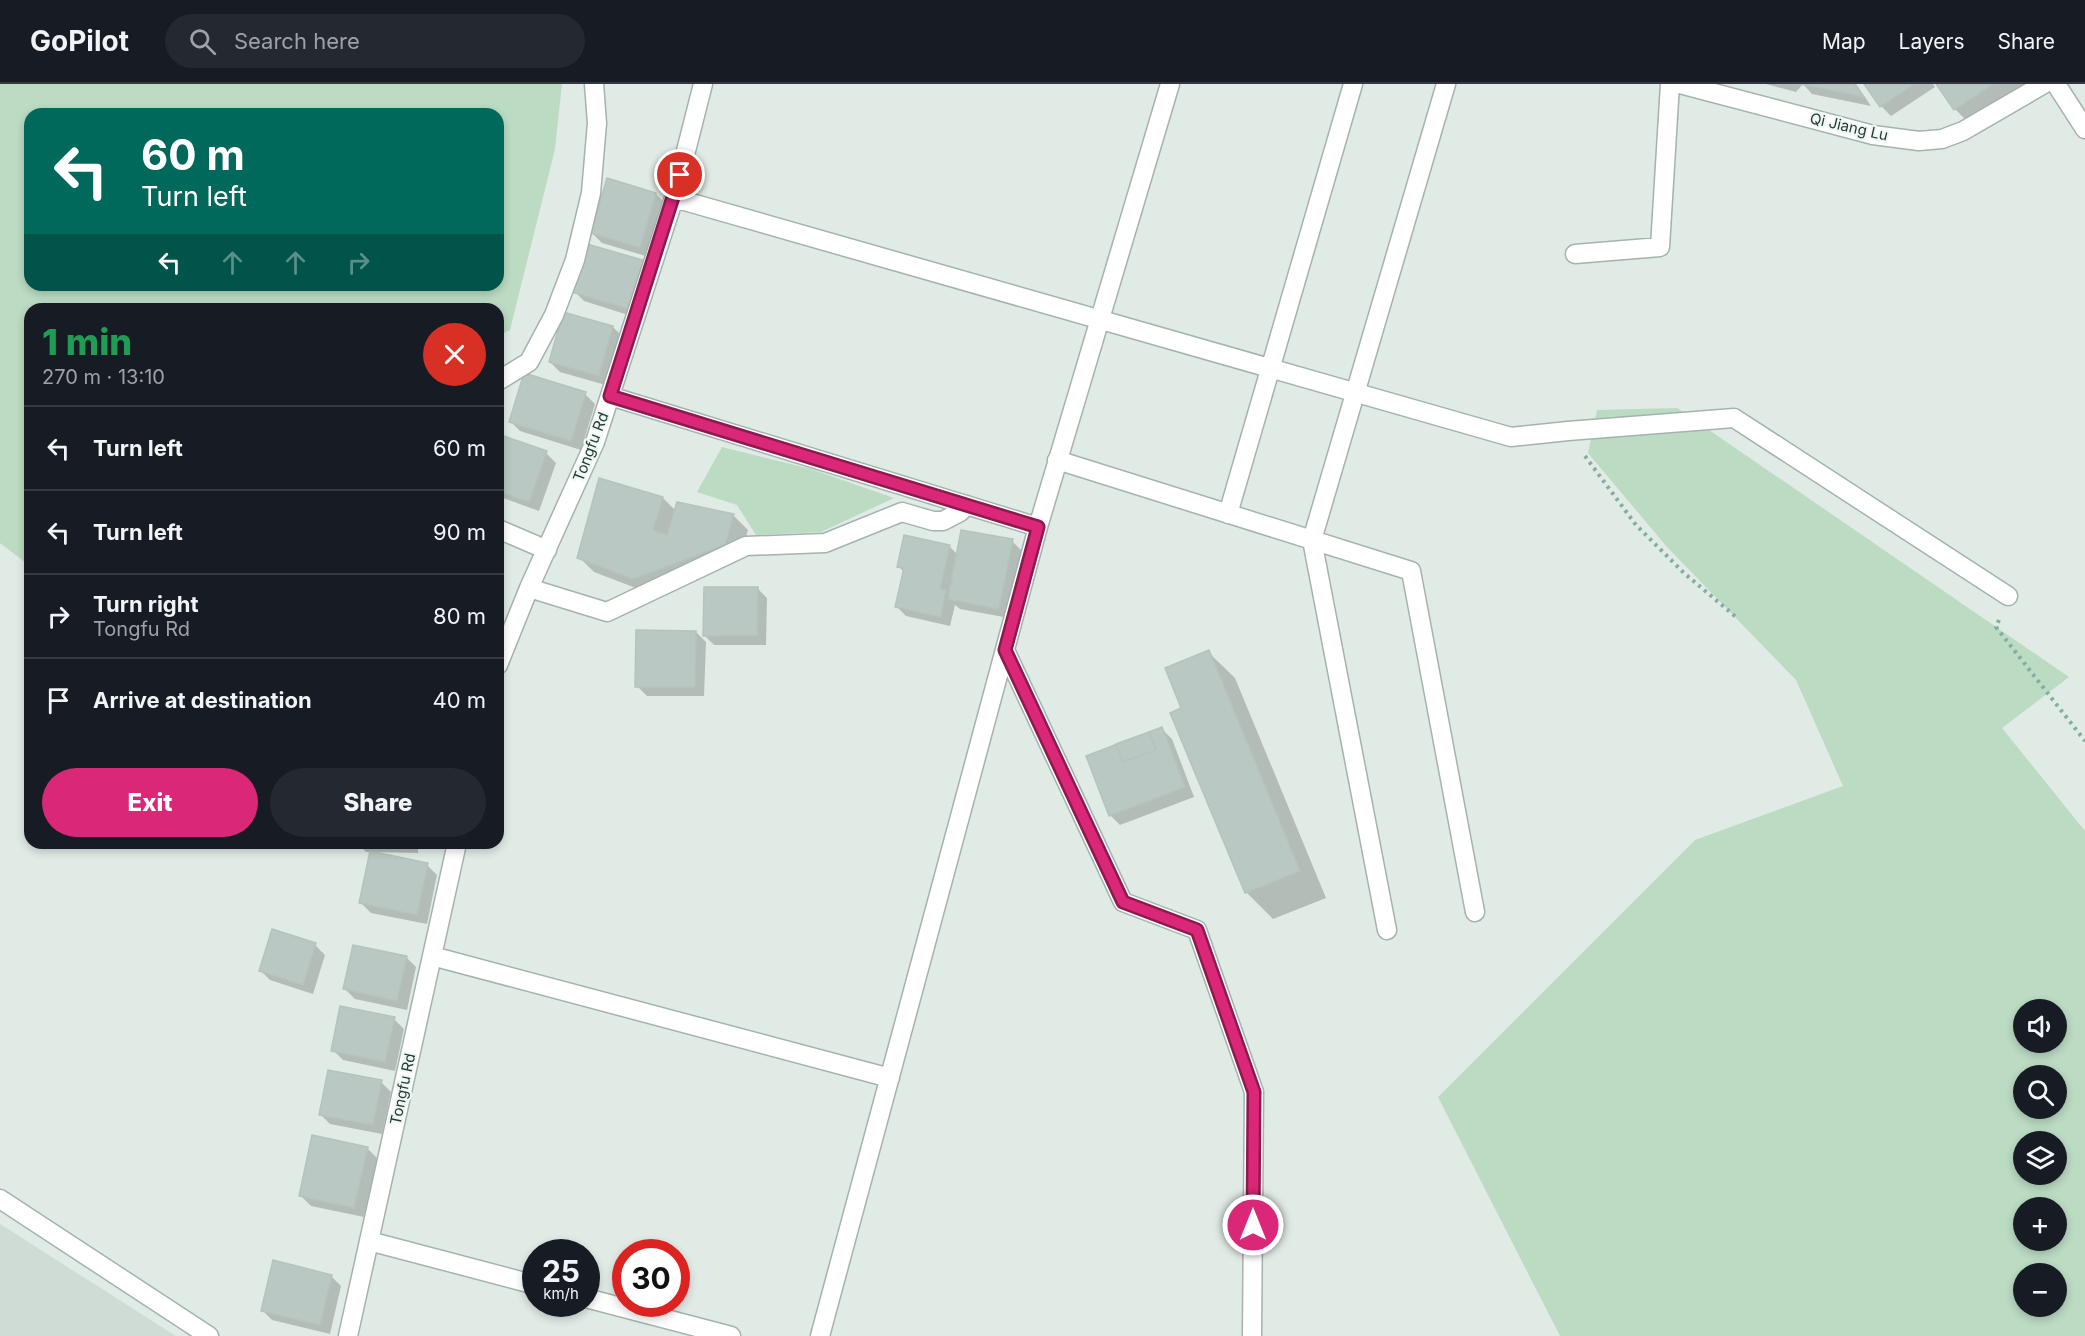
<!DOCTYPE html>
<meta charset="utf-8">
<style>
body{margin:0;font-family:Inter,sans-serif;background:#242831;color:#f1f3f6;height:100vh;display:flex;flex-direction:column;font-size:22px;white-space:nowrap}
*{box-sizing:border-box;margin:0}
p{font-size:20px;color:#9ea1a6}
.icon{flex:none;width:33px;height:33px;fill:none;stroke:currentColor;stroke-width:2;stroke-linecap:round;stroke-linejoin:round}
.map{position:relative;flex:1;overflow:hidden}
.sheet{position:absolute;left:24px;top:219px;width:480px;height:546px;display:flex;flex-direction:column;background:#171b24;border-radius:18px;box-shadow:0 3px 9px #0003}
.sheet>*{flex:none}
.banner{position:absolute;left:24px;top:24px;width:480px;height:183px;border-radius:18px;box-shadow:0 3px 9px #0003;background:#00695c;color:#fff;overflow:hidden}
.tools{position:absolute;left:2013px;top:915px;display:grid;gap:12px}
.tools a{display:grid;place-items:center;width:54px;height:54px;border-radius:50%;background:#171b24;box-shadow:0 3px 9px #0003;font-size:30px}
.speed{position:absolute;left:522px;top:1155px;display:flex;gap:12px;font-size:30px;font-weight:700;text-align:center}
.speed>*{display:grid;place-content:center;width:78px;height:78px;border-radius:50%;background:#171b24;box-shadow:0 3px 9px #0003;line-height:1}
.speed small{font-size:15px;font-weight:400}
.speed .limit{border:9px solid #d22;background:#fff;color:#111}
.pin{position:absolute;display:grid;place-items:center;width:51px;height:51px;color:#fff;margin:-26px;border:3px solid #fff;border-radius:50%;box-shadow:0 2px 6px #0007}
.me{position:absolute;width:66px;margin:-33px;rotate:0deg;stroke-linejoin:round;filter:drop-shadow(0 0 4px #0008)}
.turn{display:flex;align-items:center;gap:21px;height:126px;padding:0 18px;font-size:27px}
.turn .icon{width:78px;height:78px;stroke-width:2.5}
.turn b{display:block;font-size:42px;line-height:51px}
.lanes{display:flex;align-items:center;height:57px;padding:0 18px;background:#0003;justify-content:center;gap:30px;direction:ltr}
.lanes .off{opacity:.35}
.round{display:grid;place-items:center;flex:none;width:63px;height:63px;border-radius:32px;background:#242831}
.headline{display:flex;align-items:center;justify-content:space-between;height:102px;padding:0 18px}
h1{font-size:36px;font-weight:800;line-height:45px;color:#1e9e55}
.action{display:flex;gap:12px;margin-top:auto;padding:12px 18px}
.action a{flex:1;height:69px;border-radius:36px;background:#db2777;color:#fff;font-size:24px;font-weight:800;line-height:69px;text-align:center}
.action a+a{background:#242831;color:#f1f3f6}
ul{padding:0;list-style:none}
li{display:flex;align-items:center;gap:18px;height:84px;padding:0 18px;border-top:2px solid #363941}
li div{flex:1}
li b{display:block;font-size:22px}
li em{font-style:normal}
header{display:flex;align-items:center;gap:36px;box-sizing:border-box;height:84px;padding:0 30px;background:#171b24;border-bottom:2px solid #363941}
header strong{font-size:28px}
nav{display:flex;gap:33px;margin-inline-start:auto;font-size:21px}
.search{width:420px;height:54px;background:#242831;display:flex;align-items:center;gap:15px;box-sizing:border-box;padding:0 21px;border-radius:33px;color:#9ea1a6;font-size:22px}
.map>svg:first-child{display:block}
</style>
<header>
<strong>GoPilot</strong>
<div class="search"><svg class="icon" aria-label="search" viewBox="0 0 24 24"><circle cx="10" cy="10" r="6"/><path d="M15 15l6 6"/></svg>Search here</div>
<nav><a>Map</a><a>Layers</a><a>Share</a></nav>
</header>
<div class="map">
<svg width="2085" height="1252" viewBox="0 0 2085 1252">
<rect width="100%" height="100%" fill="#e1ebe6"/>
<path fill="#cfdbd5" d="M0 1140 176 1252H0Z"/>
<path fill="#bbdbc3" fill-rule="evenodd" d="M0 0H562L555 65 510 246 498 252V225H30V482L0 459ZM30 30H498V201H30Z
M1677 324 2069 593 2002 644 2085 747V1252H1560L1438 1013 1695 756 1843 702 1796 596 1667 463 1588 369 1597 326ZM2024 926H2056V958H2024ZM2024 992H2056V1024H2024ZM2024 1058H2056V1090H2024ZM2024 1124H2056V1156H2024ZM2024 1190H2056V1222H2024Z
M722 363 811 385 894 414 821 448 756 451 737 421 697 408Z"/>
<path fill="#0003" d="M1766 0H1856L1871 22 1812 10 1803 0 1796 8Z
M1866 0H1933L1935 3 1891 32 1881 22Z
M1938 0H2026L1970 40 1955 25Z
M656 110 666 120 649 173 602 159 592 149Z
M588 162 641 235 584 217 574 207Z
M564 229 613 243 623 253 609 302 560 288 550 278Z
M585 310 595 320 581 366 520 347 510 337Z
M498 355 546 369 556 379 539 427 498 412Z
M663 414 676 427 733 431 748 446 740 475 649 509 594 488 579 473Z
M1012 457 1022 467 1009 534 960 525 955 521 950 542 906 532 896 522 904 488 898 482 949 462 958 471Z
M757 504 767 514 766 561H714L704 551Z
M696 548 706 558 704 612H647L637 602Z
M1208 568 1235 594 1326 814 1273 835 1246 808 1183 625Z
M1162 645 1172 655 1194 713 1120 741 1110 731Z
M357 759H418V769L375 768 374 770 427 781 437 791 427 840 371 829 361 819 372 768H366Z
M315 861 325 871 313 910 270 896 260 886Z
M406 873 416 883 407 926 355 915 345 905Z
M394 935 404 945 395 987 343 976 333 966Z
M381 998 391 1008 382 1050 330 1040 320 1030Z
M367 1064 377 1074 364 1133 311 1122 301 1112Z
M331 1192 341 1202 330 1250 272 1236 262 1226Z"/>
<path fill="#b9c8c2" stroke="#b4c4bd" stroke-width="1.5" d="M1854 0 1864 13 1800 0Z
M1864 0H1914L1880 23Z
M1936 0H1993L1954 26Z
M607 94 656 109 640 164 591 149Z
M587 160 646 177 632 226 572 208Z
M563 228 613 242 599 292 549 278Z
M524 289 586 308 571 357 509 338Z
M498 350 547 367 529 418 498 407Z
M599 394 663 413 653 446 667 451 677 418 734 430 725 461 633 495 577 474Z
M961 446 1013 455 999 525 948 515Z
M904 451 950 461 940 505 946 506 941 533 895 523 904 484 897 483Z
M704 503H758L757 551 703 552Z
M636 546 696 547 695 603H635Z
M1209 566 1300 787 1245 809 1170 629 1181 624 1165 584Z
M1162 643 1185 703 1109 732 1086 672Z
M1149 648 1156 666 1123 678 1116 660Z
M370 767 428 779 417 831 359 819Z
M272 845 316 859 303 901 259 887Z
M353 861 407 872 397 917 343 905Z
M340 922 395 933 385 978 331 967Z
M328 986 382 996 373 1041 319 1031Z
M312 1051 368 1063 354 1124 299 1112Z
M273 1176 332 1191 320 1241 261 1227Z"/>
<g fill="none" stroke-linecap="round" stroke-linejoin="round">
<defs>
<path id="minor" d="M1680 0 1873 51 1919 57 1942 55 1963 47 2044 0
M2056 0 2085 45
M674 114 1511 353 1568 347 1734 334 2008 512
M1575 170 1660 163 1670 0
M498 297 529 278 554 231 575 176 591 109 597 39 594 0
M610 312 1038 443
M1057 376 1411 487 1475 828
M1228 430 1353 0
M498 445 547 466
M529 504 607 528 746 462 825 459 902 428 933 437H943L960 428 967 421
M1005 566 1123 818 1197 846 1254 1008 1252 1252
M498 581 529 504 595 358 674 114 703 0
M1387 846 1312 456 1446 0
M432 872 890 994
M0 1115 209 1252
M369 1157 536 1201
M586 1214 731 1252
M348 1252 457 759
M820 1252 1038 443 1170 0"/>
</defs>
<use href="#minor" stroke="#a4b3ad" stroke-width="21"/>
<path stroke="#83ad9f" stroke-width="4" stroke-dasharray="3 4.5" stroke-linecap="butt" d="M1585 372 1636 441 1684 489 1736 533
M1999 536 1996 543 2085 657"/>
<use href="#minor" stroke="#fff" stroke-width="18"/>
</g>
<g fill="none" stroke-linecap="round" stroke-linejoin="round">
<defs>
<path id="route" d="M680 91 610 312 1038 443 1005 566 1123 818 1197 846 1254 1008 1253 1141"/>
</defs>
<use href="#route" stroke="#8e194d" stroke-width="15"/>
<use href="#route" stroke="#db2777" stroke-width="10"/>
</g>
<g text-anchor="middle" stroke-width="4.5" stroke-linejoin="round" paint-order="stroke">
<g font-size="15" fill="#223b34" stroke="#f1f8f4">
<text transform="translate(1849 43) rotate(13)" y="5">Qi Jiang Lu</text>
<text transform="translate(591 363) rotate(-69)" y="5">Tongfu Rd</text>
<text transform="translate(403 1005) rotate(-78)" y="5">Tongfu Rd</text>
</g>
</g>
</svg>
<div class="tools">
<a><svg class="icon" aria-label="sound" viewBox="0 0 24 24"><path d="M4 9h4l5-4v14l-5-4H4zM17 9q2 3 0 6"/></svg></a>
<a><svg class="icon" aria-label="search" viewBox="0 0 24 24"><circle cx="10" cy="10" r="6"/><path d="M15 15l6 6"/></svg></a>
<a><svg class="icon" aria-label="layers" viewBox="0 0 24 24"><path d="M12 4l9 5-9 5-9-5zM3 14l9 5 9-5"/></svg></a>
<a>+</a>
<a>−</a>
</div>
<div class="speed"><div>25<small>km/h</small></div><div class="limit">30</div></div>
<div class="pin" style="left:680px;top:91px;background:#d93025"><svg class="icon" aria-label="arrive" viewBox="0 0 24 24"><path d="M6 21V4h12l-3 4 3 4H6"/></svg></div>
<svg class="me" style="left:1253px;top:1141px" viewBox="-20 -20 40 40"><circle r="17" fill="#db2777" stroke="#fff" stroke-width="3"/><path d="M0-11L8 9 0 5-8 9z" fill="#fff"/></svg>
<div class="banner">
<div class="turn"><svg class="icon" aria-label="left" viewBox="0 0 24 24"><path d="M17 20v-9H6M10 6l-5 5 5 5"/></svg><div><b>60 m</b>Turn left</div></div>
<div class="lanes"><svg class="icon" aria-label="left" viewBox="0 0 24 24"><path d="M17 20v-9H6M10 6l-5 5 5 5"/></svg><svg class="icon off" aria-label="ahead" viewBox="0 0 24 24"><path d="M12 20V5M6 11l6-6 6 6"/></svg><svg class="icon off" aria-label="ahead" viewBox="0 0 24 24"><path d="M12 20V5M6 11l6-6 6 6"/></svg><svg class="icon off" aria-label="right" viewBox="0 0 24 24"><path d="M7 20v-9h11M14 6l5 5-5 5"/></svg></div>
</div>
<section class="sheet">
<div class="headline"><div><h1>1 min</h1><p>270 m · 13:10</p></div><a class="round" style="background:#d93025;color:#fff"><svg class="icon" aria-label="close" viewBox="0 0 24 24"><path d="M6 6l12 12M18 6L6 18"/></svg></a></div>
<ul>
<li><svg class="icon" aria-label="left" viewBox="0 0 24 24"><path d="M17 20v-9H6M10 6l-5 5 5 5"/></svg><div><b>Turn left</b></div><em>60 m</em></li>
<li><svg class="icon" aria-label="left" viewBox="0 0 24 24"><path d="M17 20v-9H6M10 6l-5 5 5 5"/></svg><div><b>Turn left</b></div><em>90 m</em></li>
<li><svg class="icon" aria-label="right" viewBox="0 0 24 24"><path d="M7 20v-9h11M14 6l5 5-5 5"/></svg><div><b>Turn right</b><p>Tongfu Rd</p></div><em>80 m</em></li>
<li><svg class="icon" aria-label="arrive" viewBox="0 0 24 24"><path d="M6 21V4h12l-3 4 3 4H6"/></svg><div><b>Arrive at destination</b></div><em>40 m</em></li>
</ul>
<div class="action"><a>Exit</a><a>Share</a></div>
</section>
</div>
